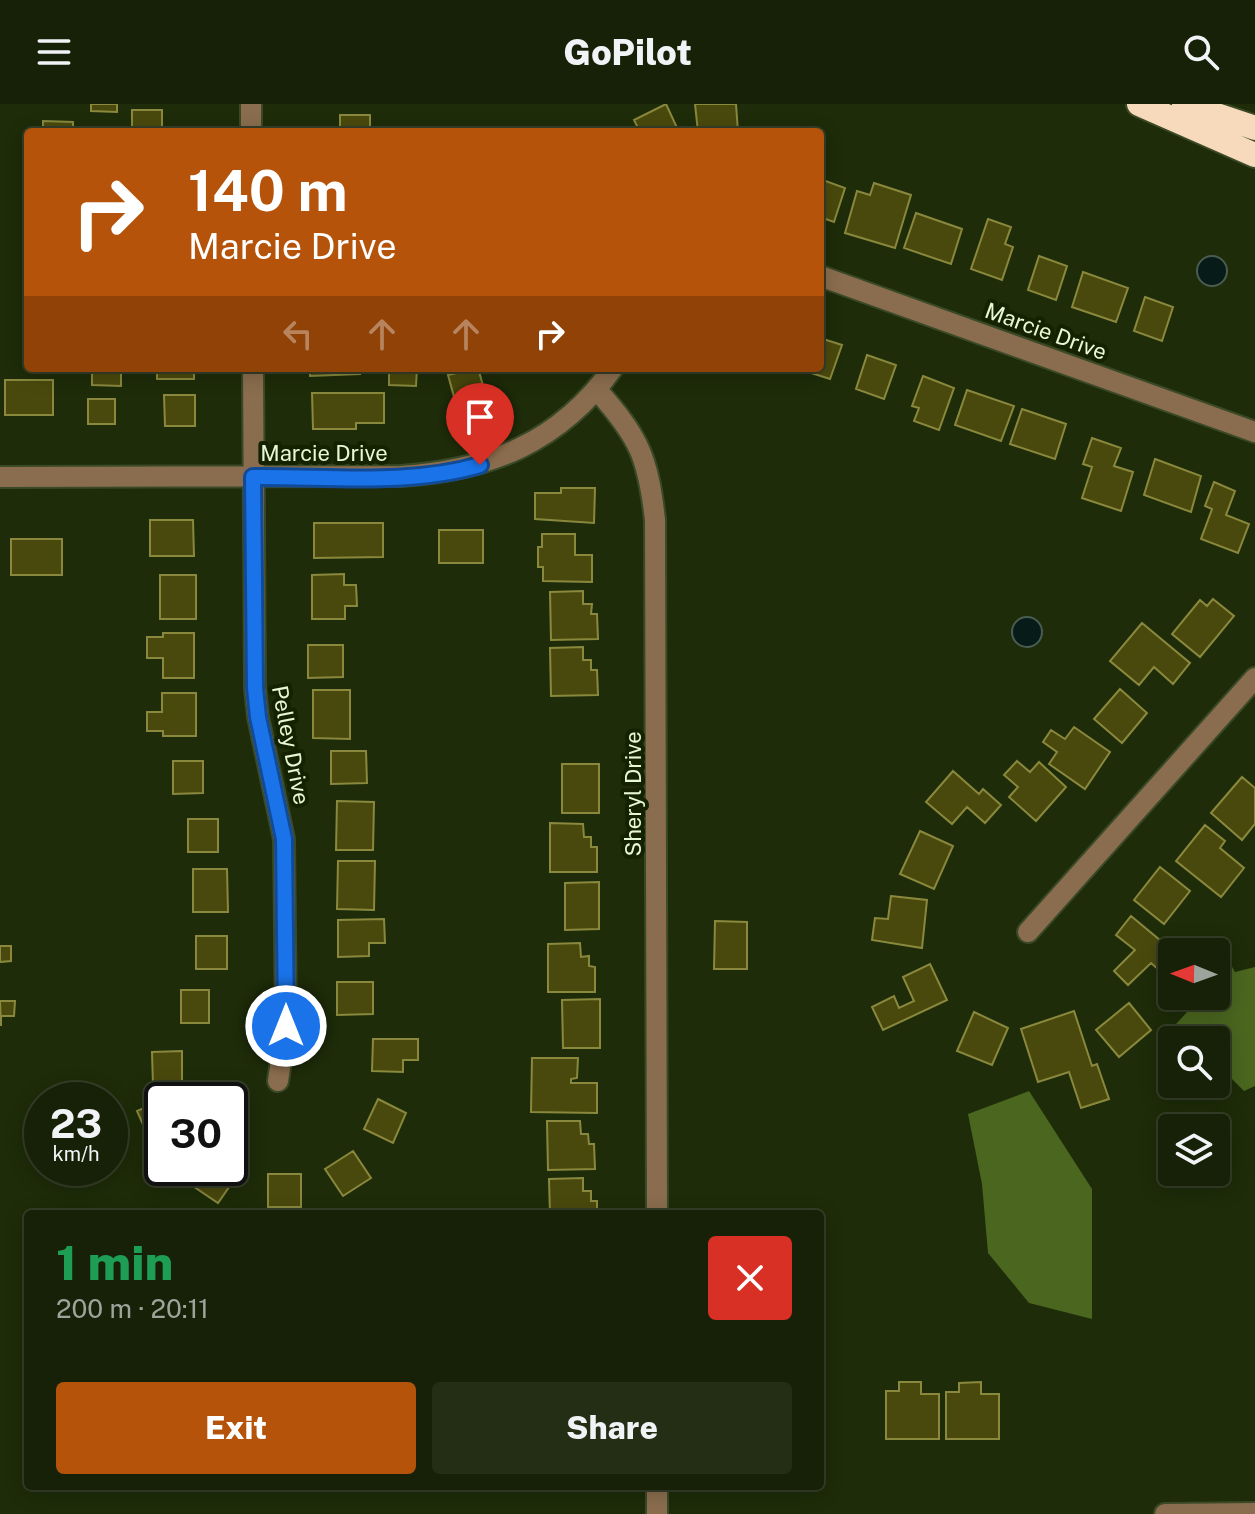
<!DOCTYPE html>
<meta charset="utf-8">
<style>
body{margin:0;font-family:"Public Sans",sans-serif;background:#232e15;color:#f1f3f6;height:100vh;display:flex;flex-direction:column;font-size:30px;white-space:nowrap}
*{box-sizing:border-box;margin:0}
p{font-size:26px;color:#9ea39b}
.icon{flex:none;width:44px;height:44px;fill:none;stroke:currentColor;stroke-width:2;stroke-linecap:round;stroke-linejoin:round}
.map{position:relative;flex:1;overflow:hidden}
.drawer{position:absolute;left:24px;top:1106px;width:800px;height:280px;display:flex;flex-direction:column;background:#162107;border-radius:8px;box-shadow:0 4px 20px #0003,0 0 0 2px #353e28}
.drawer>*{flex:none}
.banner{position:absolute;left:24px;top:24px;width:800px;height:244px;border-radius:8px;box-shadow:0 4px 20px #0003,0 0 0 2px #353e28;background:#b45309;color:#fff;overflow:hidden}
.needle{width:52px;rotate:271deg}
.tools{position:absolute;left:1158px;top:834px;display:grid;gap:16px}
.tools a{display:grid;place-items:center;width:72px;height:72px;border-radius:8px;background:#162107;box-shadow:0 4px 20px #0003,0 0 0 2px #353e28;font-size:40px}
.speed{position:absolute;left:24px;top:978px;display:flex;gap:16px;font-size:40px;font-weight:700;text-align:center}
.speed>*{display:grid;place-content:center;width:104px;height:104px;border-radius:50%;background:#162107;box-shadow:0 4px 20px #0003,0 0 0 2px #353e28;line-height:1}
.speed small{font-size:20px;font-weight:400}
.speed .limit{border:4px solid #111;border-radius:12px;background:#fff;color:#111}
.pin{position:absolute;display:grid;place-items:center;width:68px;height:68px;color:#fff;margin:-82px -34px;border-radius:50% 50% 50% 0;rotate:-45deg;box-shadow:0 0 8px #0007}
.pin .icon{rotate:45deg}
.me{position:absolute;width:88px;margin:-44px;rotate:0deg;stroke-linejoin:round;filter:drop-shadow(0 0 6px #0008)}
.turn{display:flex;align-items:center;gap:28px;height:168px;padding:0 32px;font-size:36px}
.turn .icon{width:104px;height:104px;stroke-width:2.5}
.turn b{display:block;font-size:56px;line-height:68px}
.lanes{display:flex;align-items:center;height:76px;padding:0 32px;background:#0003;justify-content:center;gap:40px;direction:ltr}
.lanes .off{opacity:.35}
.round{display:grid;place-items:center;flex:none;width:84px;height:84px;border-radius:8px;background:#232e15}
.head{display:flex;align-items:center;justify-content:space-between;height:136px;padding:0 32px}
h1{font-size:48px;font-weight:800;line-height:60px;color:#1e9e55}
.button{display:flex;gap:16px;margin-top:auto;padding:16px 32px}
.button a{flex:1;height:92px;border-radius:8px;background:#b45309;color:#fff;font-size:32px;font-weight:800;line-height:92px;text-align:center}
.button a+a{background:#232e15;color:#f1f3f6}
header{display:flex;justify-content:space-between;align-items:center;height:104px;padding:0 32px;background:#162107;font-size:36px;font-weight:800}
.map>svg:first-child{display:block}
</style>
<header><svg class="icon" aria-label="menu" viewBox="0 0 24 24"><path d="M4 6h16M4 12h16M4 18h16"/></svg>GoPilot<svg class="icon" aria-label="search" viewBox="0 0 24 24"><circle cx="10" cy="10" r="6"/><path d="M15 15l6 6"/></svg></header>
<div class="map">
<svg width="1255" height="1410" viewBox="0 0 1255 1410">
<rect width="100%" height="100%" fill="#1e2c09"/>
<path fill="#4a661f" d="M1231 861 1235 868 1255 863V982L1244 987 1216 959V936H1193L1176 920 1202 892H1216V877Z
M1029 987 1092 1085V1215L1029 1199 988 1149 982 1080 968 1010Z"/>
<path fill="#071b19" stroke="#4a5d51" stroke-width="2" d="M1197 167a15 15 0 1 1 30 0a15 15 0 1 1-30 0Z
M1012 528a15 15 0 1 1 30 0a15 15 0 1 1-30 0Z"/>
<path fill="#4a490d" stroke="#89883d" stroke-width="2" d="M91 0H117V8L91 7Z
M666 0 679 28H640L634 16Z
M695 0H736L738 28H698Z
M132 6H162V28H132Z
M340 11H370V28H340Z
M43 17 73 18V28H43Z
M820 75 845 84 834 118 820 113Z
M874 79 911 91 895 144 845 129 857 87 870 91Z
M916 109 962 125 951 160 904 144Z
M988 115 1011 123 1005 140 1013 143 1002 176 971 165Z
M1039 152 1067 162 1056 196 1028 186Z
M1083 168 1128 184 1116 218 1072 203Z
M1145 193 1173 203 1162 237 1134 227Z
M820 234 842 241 830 275 802 266 820 264Z
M867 251 896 261 884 295 856 285Z
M92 264H121V282L92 281Z
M157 264H194V275H157Z
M310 264H360V270L310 272Z
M389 264H417L416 282 389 281Z
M478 264 486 292 456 300 448 271Z
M923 272 954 284 939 326 914 317 919 304 912 302Z
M5 276H53V311H5Z
M967 286 1014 302 1001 337 955 321Z
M312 289H384V319H356V325H313Z
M164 291H195V322H165Z
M88 295H115V320H88Z
M1022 305 1066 320 1055 355 1010 340Z
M1092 334 1121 344 1114 362 1133 368 1121 407 1082 394 1092 363 1083 360Z
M1155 355 1201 372 1191 408 1144 391Z
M1214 378 1235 387 1226 411 1249 420 1238 449 1201 435 1212 405 1205 402Z
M561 384H595L594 419 535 415V389H561Z
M150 416H193L194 452H150Z
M314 419H383V453L314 454Z
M439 426H483V459H439Z
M542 430H575V451H592V478L543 477V463H538V443H542Z
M11 435H62V471H11Z
M344 470V481H356L357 502H345V515H312V471Z
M160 471H196V515H160Z
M583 487V500H592L591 510H597L598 535 551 536 550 488Z
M1213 495 1234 512 1200 553 1172 530 1200 496 1207 502Z
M1142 519 1190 559 1173 580 1154 563 1139 581 1110 557Z
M163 529H194V574H163V554H147V533H163Z
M308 541H343V573L308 574Z
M583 543V556H591V566H597L598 591 551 592 550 544Z
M1120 585 1147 609 1122 639 1094 615Z
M313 586H350V635L313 634Z
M162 589H196V632H163V627H147V608H162Z
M1074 623 1110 648 1085 685 1049 660 1057 648 1043 638 1051 626 1065 635Z
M331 647H366L367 679 331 680Z
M173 657H203V689L173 690Z
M1017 657 1030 668 1039 658 1066 683 1036 717 1009 693 1018 683 1004 671Z
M562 660H599V709H562Z
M953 667 979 690 983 685 1001 701 985 719 967 703 952 720 926 698Z
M1242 673 1255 684V720L1242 736 1211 709Z
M337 697 374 698 373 746H336Z
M188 715H218V748H188Z
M550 719 583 720 584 733H591V743H597V768H550Z
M1205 721 1225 737 1220 744 1244 764 1221 793 1176 757Z
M920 727 953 742 934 785 900 770Z
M338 757H375L374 806 337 805Z
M1160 763 1190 787 1164 820 1134 796Z
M193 765H227L228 808H193Z
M599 778V825L565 826V779Z
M891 792 927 796 922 844 872 836 875 814 888 815Z
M1131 812 1173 847 1158 865 1151 859 1128 881 1114 867 1135 846 1116 831Z
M384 815 385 839H369V852L338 853V816Z
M715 817 747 818V865H714Z
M196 832H227V865H196Z
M580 839 581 853 589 852V862L595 863V888H548V840Z
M0 842H11V857L0 858Z
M930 860 947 896 883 926 872 903 894 892 899 904 914 897 903 873Z
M337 878H373V910L337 911Z
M181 886H209V919H181Z
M600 895V944H563L562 896Z
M0 897H15L14 912H1V922Z
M1129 899 1151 926 1119 953 1096 926Z
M1074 907 1092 962 1097 960 1109 995 1081 1004 1069 968 1038 978 1021 925Z
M974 908 1008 924 992 961 957 947Z
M373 935H418V956H403V968L372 967Z
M182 947V981H153L152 948Z
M532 954H578L577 974 571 975V979H597V1009L531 1008Z
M378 995 406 1009 393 1039 364 1025Z
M160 997 162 1002V1056L159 1057 137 1007Z
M547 1017H580L581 1030H588L589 1040H594L595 1065 548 1066Z
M353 1047 371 1074 343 1092 325 1065Z
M188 1064H229L238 1070 218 1099 181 1074Z
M268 1070H301V1103H268Z
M583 1074V1087H591V1097H597V1110H550L549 1075Z
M899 1278H921V1290H939V1335H886V1287H899Z
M981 1278V1290H999V1335H946V1288H959V1279Z"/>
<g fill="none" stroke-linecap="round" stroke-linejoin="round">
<defs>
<path id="minor" d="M251 0V28
M820 172 1255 328
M253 264 255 584 258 613 284 735 286 922 278 977
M597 286C639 333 648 353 655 416L657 1110
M0 373 401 372C490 366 559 339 613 264
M1028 828 1255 574
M657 1382V1410
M1165 1410 1255 1409"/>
<path id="highway" d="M1139 0 1255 51
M1184 0 1255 24"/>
</defs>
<use href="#minor" stroke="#3a4926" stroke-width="24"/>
<use href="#highway" stroke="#3a4926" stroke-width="28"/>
<use href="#minor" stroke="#8a6d4e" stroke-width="20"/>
<use href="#highway" stroke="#f7dabb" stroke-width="24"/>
</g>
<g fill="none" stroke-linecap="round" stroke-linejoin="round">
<defs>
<path id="route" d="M286 922 284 735 258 613 255 584 253 373C327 372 408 382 480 361"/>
</defs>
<use href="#route" stroke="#114b97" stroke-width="20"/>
<use href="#route" stroke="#1a73e8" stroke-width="14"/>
</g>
<g text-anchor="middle" stroke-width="8" stroke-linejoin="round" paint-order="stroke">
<g font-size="22" fill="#e7f8d5" stroke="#152201">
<text transform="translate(1046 227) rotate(20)" y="8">Marcie Drive</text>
<text x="324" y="357">Marcie Drive</text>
<text transform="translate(291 641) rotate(79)" y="8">Pelley Drive</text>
<text transform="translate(633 690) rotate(-90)" y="8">Sheryl Drive</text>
</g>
</g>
</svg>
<div class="tools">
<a><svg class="needle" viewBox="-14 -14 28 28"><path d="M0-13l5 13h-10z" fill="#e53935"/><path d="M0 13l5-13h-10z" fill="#9ea39b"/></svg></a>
<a><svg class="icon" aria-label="search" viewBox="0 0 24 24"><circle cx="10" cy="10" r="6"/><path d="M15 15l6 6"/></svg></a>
<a><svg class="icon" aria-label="layers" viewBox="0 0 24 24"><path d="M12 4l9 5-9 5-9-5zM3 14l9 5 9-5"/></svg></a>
</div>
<div class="speed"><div>23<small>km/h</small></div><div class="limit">30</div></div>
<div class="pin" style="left:480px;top:361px;background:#d93025"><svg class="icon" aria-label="arrive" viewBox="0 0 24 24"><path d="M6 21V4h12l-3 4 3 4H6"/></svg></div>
<svg class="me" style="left:286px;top:922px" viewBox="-20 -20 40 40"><circle r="17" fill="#1a73e8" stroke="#fff" stroke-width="3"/><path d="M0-11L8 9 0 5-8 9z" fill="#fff"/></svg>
<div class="banner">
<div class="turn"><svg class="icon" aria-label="right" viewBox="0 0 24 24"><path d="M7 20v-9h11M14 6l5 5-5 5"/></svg><div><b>140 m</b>Marcie Drive</div></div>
<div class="lanes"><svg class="icon off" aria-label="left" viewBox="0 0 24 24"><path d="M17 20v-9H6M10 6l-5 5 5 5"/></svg><svg class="icon off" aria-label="ahead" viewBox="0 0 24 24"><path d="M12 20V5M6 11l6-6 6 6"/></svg><svg class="icon off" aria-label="ahead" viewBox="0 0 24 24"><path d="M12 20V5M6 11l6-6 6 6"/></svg><svg class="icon" aria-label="right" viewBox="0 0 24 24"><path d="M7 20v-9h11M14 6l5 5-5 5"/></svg></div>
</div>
<section class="drawer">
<div class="head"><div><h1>1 min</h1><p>200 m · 20:11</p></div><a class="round" style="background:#d93025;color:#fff"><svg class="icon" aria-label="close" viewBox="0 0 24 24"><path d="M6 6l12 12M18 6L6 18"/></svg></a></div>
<div class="button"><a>Exit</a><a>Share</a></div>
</section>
</div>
